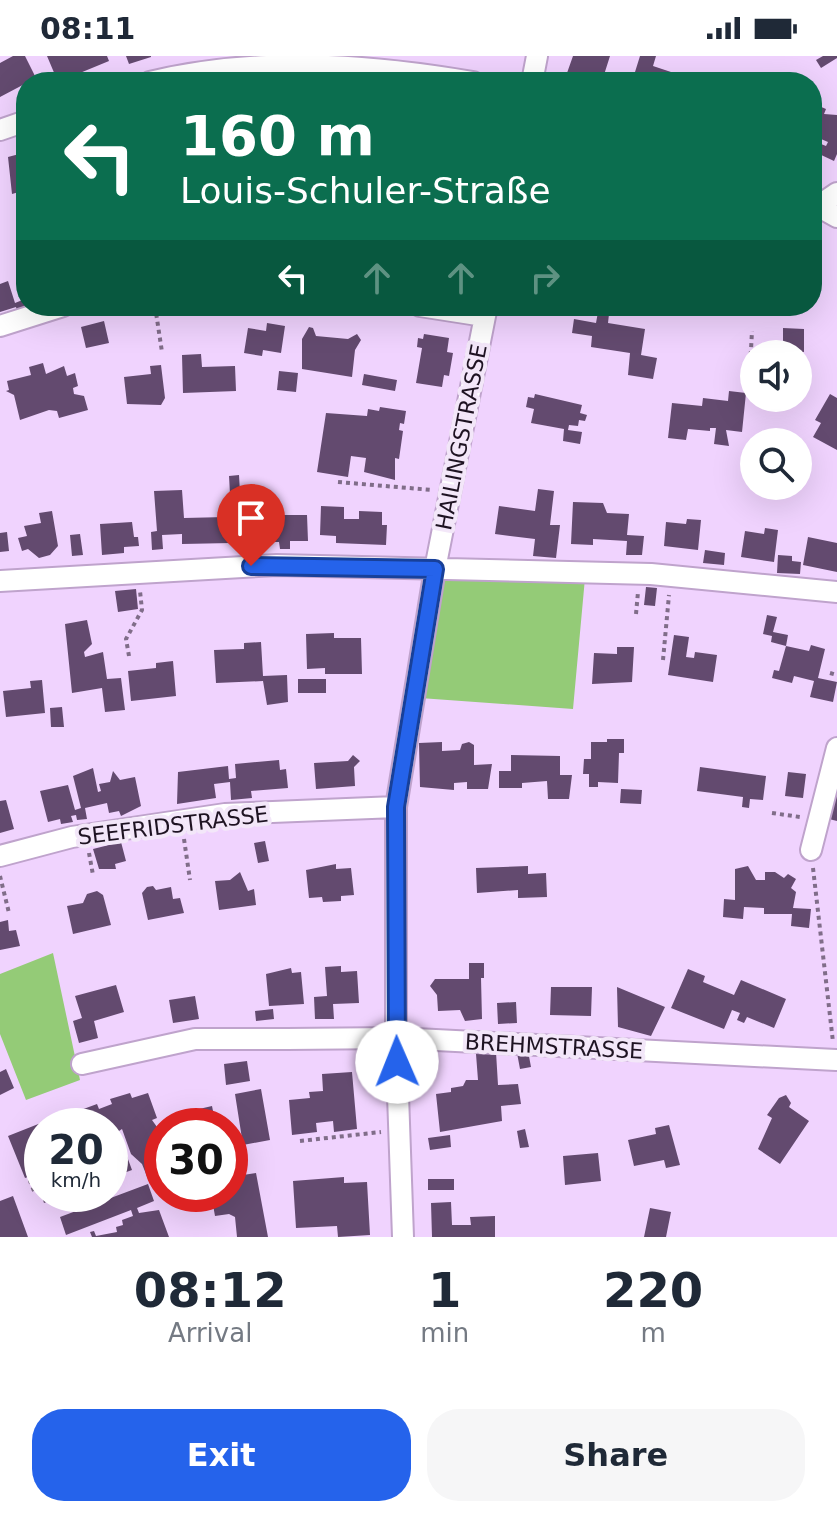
<!DOCTYPE html>
<meta charset="utf-8">
<style>
body{margin:0;font-family:"DejaVu Sans",sans-serif;background:#f6f6f7;color:#1f2937;height:100vh;display:flex;flex-direction:column;font-size:30px;white-space:nowrap}
*{box-sizing:border-box;margin:0}
p{font-size:26px;color:#747a83}
.icon{flex:none;width:44px;height:44px;fill:none;stroke:currentColor;stroke-width:2;stroke-linecap:round;stroke-linejoin:round}
.map{position:relative;height:1181px;overflow:hidden}
.sheet{display:flex;flex-direction:column;background:#fff;flex:1}
.sheet>*{flex:none}
.banner{position:absolute;left:16px;top:16px;width:806px;height:244px;border-radius:32px;box-shadow:0 8px 32px #0002;background:#0b6e4f;color:#fff;overflow:hidden}
.controls{position:absolute;left:740px;top:284px;display:grid;gap:16px}
.controls a{display:grid;place-items:center;width:72px;height:72px;border-radius:50%;background:#fff;box-shadow:0 8px 32px #0002;font-size:40px}
.speed{position:absolute;left:24px;top:1052px;display:flex;gap:16px;font-size:40px;font-weight:700;text-align:center}
.speed>*{display:grid;place-content:center;width:104px;height:104px;border-radius:50%;background:#fff;box-shadow:0 8px 32px #0002;line-height:1}
.speed small{font-size:20px;font-weight:400}
.speed .limit{border:12px solid #d22;background:#fff;color:#111}
.pin{position:absolute;display:grid;place-items:center;width:68px;height:68px;color:#fff;margin:-82px -34px;border-radius:50% 50% 50% 0;rotate:-45deg;box-shadow:0 0 8px #0007}
.pin .icon{rotate:45deg}
.me{position:absolute;width:88px;margin:-44px;rotate:359deg;stroke-linejoin:round;filter:drop-shadow(0 0 6px #0008)}
.turn{display:flex;align-items:center;gap:28px;height:168px;padding:0 32px;font-size:36px}
.turn .icon{width:104px;height:104px;stroke-width:2.5}
.turn b{display:block;font-size:56px;line-height:68px}
.lanes{display:flex;align-items:center;height:76px;padding:0 32px;background:#0003;justify-content:center;gap:40px;direction:ltr}
.lanes .off{opacity:.35}
.eta{display:flex;justify-content:space-evenly;align-items:center;height:136px;text-align:center}
.eta b{font-size:48px;font-weight:600;line-height:56px}
.cta{display:flex;gap:16px;margin-top:auto;padding:16px 32px}
.cta a{flex:1;height:92px;border-radius:32px;background:#2563eb;color:#fff;font-size:32px;font-weight:600;line-height:92px;text-align:center}
.cta a+a{background:#f6f6f7;color:#1f2937}
.status{display:flex;justify-content:space-between;align-items:center;height:56px;padding:0 40px;background:#fff;direction:ltr}
.status svg{height:22px;fill:currentColor}
.map>svg:first-child{display:block}
</style>
<div class="status"><b>08:11</b><svg viewBox="0 0 49 12"><path d="M0 12V9h3v3zM5 12V6h3v6zM10 12V3h3v9zM15 12V0h3v12zM26 1h20v11H26zM47 4h2v5h-2z"/></svg></div>
<div class="map">
<svg width="837" height="1181" viewBox="0 0 837 1181">
<rect width="100%" height="100%" fill="#f0d3fe"/>
<path fill="#94cb77" d="M440 518 585 522 573 653 420 642Z
M53 897 80 1024 26 1044 0 978V918Z"/>
<path fill="#634a6f" d="M13 0H25L36 22 0 41V7Z
M47 0H107L109 5 58 26Z
M126 0H151V1L129 8Z
M573 0H610L603 22 614 26H593L567 17Z
M640 0H656L653 10 671 16 668 26H636L639 17 635 16Z
M823 0H837V2L821 12 816 4Z
M812 47 826 53 824 58 837 59V98L834 105 817 97 821 88 826 90 828 86 814 80 812 85Z
M23 97 26 101V134L12 138 8 101Z
M8 225 15 247 25 243 22 234 26 233 29 255 18 259 16 251 0 256V228Z
M598 256 609 258 608 267 645 273 641 299 657 302 653 323 628 319 630 297 591 291 592 280 572 277 574 263 596 267Z
M104 265 109 287 86 292 81 271Z
M267 267 285 270 281 297 263 294 262 300 244 297 248 272 266 275Z
M309 271 313 272 316 280 348 283 357 278 361 284 355 294 352 321 302 313V283Z
M783 272 804 273V296L783 295Z
M424 278 449 282 447 296 453 297 449 320 444 319 442 331 416 327 422 292 417 291 418 282 423 283Z
M201 298 202 311 235 310 236 335 183 337 182 299Z
M43 307 46 318 64 310 67 320 75 317 78 330 73 332 74 338 84 340 88 354 59 362 57 355 49 354 20 364 14 339 6 335 9 334 7 325 31 319 29 311Z
M161 309 165 342 161 349 127 348 124 321 151 318 150 310Z
M279 315 298 317 296 336 277 334Z
M364 318 397 324 395 335 362 329Z
M729 335 746 337 742 376 726 374 729 390 714 388 716 372H710V375L688 373 686 384 668 382 672 347 702 350 703 342 728 345Z
M535 338 582 349 580 357 587 359 585 365 579 364 578 370 569 369 568 374 582 376 580 388 563 385 564 373 531 367 534 353 526 351 528 341 534 342Z
M830 338 837 342V394L813 381 821 367 815 364Z
M380 351 406 355 404 368 400 367 399 374 403 375 399 403 395 402V424L364 416 366 402 351 400 348 421 317 416 326 357 367 360 368 353 379 355Z
M239 419 240 437 230 438 229 420Z
M538 433 554 435 550 469H560L556 502 533 500 535 483 495 478 499 450 535 455Z
M182 434 184 462 226 461V478L231 477V487L182 488V478L162 479 163 493 152 494 151 476 157 475 154 435Z
M573 446 603 447 607 457 629 458 627 479 644 480 642 499H626L627 485 593 483V489L571 488Z
M321 450 344 451V463H359V455L382 456V469H387L386 489 336 487V480L320 479Z
M52 455 58 490 50 499 39 502 28 493 22 495 18 482 27 480 24 470 41 467 39 457Z
M279 459H307L308 485H290V493H280L279 486H272L271 472H279Z
M687 463 701 464 698 494 664 490 666 466 686 468Z
M132 466 134 481H138L139 490 124 491V497L102 499 100 468Z
M765 472 778 474 774 506 741 501 745 475 764 478Z
M7 476 9 495 0 496V477Z
M80 478 83 499 72 500 70 479Z
M808 481 837 487V516L803 509Z
M705 494 725 497 724 509 703 507Z
M778 499 792 500V505L801 506 800 518 777 517Z
M646 531 657 532 655 550 644 549Z
M136 533 138 553 118 556 115 535Z
M767 559 777 561 773 576 788 579 786 590 771 586 772 580 763 578Z
M87 564 92 588 84 596 85 601 103 596 107 623 121 622 125 654 105 656 102 632 72 637 65 568Z
M334 577V582H361L362 618H325V612L307 613 306 578Z
M674 579 689 581 686 601 694 602 695 596 717 599 713 626 668 619Z
M261 586 263 620 287 619 288 646 267 649 263 625 216 627 214 594 244 593V587Z
M811 589 825 593 818 622 837 626 833 646 810 641 814 625 794 620 792 627 772 622 774 614 779 615 786 590 809 595Z
M617 591H634L632 626 592 628 594 597 617 598Z
M173 605 176 640 131 645 128 615 156 612V607Z
M298 623H326V637H298Z
M42 624 45 657 6 661 3 635 31 632 30 625Z
M62 651 64 671H51L50 652Z
M607 683H624V697H619L618 727 598 726V731H589V718H583L584 703H591V686H607Z
M442 686V695L460 694 462 688 469 686 474 689V709L492 708 488 733H467V726L454 727V734L420 731 419 687Z
M353 699 360 705 354 711 355 730 316 733 314 707 348 705Z
M511 699 560 700V719H572L569 743H548L547 725 522 727V732H499V715H511Z
M279 704 280 714 286 713 288 732 251 735 252 742 231 744 230 726 214 728 216 742 177 748 178 716 228 710 229 723 236 722 235 708Z
M700 711 766 720 763 744 750 743 749 752 742 751 743 741 697 735Z
M93 712 98 736 101 735 99 728 110 726 113 715 120 724 135 721 141 750 121 760 119 755 109 757 107 747 85 752 87 763 77 764 76 759 71 760 73 766 61 768 60 763 48 766 40 735 68 729 75 754 81 752 73 720Z
M788 716 806 718 803 742 785 740Z
M621 733 642 734 641 748 620 747Z
M837 737V765L829 763Z
M6 744 14 773 0 777V745Z
M265 785 269 805 258 807 254 787Z
M121 786 126 805 115 808 116 813H99L93 793Z
M336 808V813L351 812 354 839 341 840V845L323 846 322 841 309 842 306 814Z
M528 810V818L546 817 547 841 518 842V834L477 837 476 812Z
M748 810 756 824H765V816H775L784 822 788 818 796 823 791 832 796 836 793 852 811 853 809 872 791 870 792 858H764V852L744 851 743 863 723 861 724 843 735 844V813Z
M240 816 248 835 254 833 256 849 219 854 215 825 230 824Z
M153 830 156 834 171 831 173 843 180 842 184 857 148 864 142 837 147 831Z
M97 835 103 839 111 869 73 878 67 850 83 847 87 838Z
M8 864 9 875 16 874 20 890 0 894V866Z
M469 907H484V922H481L482 963 465 965 460 954 438 955 437 939 430 930 435 923H469Z
M341 910V916L357 915 359 947 333 948 334 963H315L314 941 327 940 325 911Z
M291 912 292 917 301 916 304 948 269 950 266 918Z
M688 913 705 920 703 926 734 939 741 924 786 943 774 972 747 961 744 967 737 964 740 957 732 954 724 973 671 952Z
M116 929 124 956 94 965 98 982 79 987 73 965 82 962 75 940Z
M551 931H592L591 960 550 959Z
M617 931 665 951 651 980 618 971Z
M195 940 199 963 173 967 169 944Z
M516 946 517 967 498 968 497 947Z
M273 953 274 963 256 965 255 955Z
M528 995 531 1011 520 1013 517 997Z
M496 996 498 1029 518 1028 521 1048 501 1050 502 1065 440 1076 436 1038 451 1036V1032L463 1030 466 1024H478L476 998Z
M247 1005 250 1025 226 1029 224 1008Z
M6 1013 14 1032 0 1039V1016Z
M352 1016 357 1073 334 1076 333 1065 316 1067 317 1076 292 1079 289 1044 310 1042 309 1036 323 1035 322 1018Z
M261 1033 270 1084 243 1089 235 1038Z
M130 1037 132 1042 148 1037 157 1062 152 1064 162 1078V1123L150 1128 142 1108 131 1098 122 1073 110 1081V1070H83L78 1055 97 1048 99 1053 112 1048 110 1043Z
M786 1039 791 1047 789 1051 809 1065 780 1108 758 1093 772 1062 767 1059 779 1042Z
M212 1050 216 1070H185L182 1057Z
M51 1063 54 1070H42V1116L25 1122 8 1080Z
M669 1069 680 1109 666 1112 664 1104 634 1110 628 1084 656 1078 655 1072Z
M525 1073 529 1091 520 1092 517 1075Z
M450 1079 451 1091 430 1094 428 1082Z
M125 1095 132 1114 110 1122V1101Z
M598 1097 601 1125 565 1129 563 1100Z
M256 1117 268 1181H237L235 1161 229 1158 215 1160 213 1149 206 1151 203 1138H230V1121Z
M344 1121V1127L367 1126 370 1179 338 1181 337 1170 296 1172 293 1125Z
M428 1123H454V1134H428Z
M42 1127V1138H67L44 1147 38 1128Z
M148 1128 154 1145 137 1152 139 1157 159 1154 169 1181H92L90 1176 94 1175 96 1180 117 1176 116 1171 123 1169 122 1164 133 1160 131 1154 66 1179 60 1161Z
M13 1140 28 1181H0V1145Z
M451 1146 452 1169H471L470 1161 495 1160V1181H432L431 1147Z
M650 1152 671 1156 666 1181H644Z"/>
<g fill="none" stroke-linecap="round" stroke-linejoin="round">
<defs>
<path id="minor" d="M150 26C257 0 365 8 473 26
M532 26 537 0
M0 74 26 65
M812 147 837 161
M818 150 837 137
M420 250 484 260
M0 270 63 250
M0 525 277 509 651 518 837 536
M811 794 837 692
M0 800 72 781 225 758 396 751
M82 1008 195 983H287L396 982 836 1004
M403 1181 396 982V751L435 513 487 250"/>
</defs>
<use href="#minor" stroke="#bfa3cc" stroke-width="24"/>
<path stroke="#806d89" stroke-width="4" stroke-dasharray="4 4" stroke-linecap="butt" d="M155 250 162 296
M749 331 752 275
M338 426 432 434
M636 558 638 536
M129 600 126 583 142 554 140 535
M663 604 669 539
M830 617 837 619
M772 757 800 761
M184 783 190 824
M89 797 93 819
M813 812 833 986
M0 820 9 857
M300 1085 381 1076
M110 1096 124 1091
M34 1135 30 1125 42 1121"/>
<use href="#minor" stroke="#fff" stroke-width="20"/>
</g>
<g fill="none" stroke-linecap="round" stroke-linejoin="round">
<defs>
<path id="route" d="M251 510 435 513 396 751 397 1006"/>
</defs>
<use href="#route" stroke="#184099" stroke-width="20"/>
<use href="#route" stroke="#2563eb" stroke-width="14"/>
</g>
<g text-anchor="middle" stroke-width="8" stroke-linejoin="round" paint-order="stroke">
<g font-size="22" fill="#1e1322" stroke="#f3e7f9">
<text transform="translate(461 381) rotate(-79)" y="8">HAILINGSTRASSE</text>
<text transform="translate(173 769) rotate(-7)" y="8">SEEFRIDSTRASSE</text>
<text transform="translate(554 990) rotate(3)" y="8">BREHMSTRASSE</text>
</g>
</g>
</svg>
<div class="controls">
<a><svg class="icon" aria-label="sound" viewBox="0 0 24 24"><path d="M4 9h4l5-4v14l-5-4H4zM17 9q2 3 0 6"/></svg></a>
<a><svg class="icon" aria-label="search" viewBox="0 0 24 24"><circle cx="10" cy="10" r="6"/><path d="M15 15l6 6"/></svg></a>
</div>
<div class="speed"><div>20<small>km/h</small></div><div class="limit">30</div></div>
<div class="pin" style="left:251px;top:510px;background:#d93025"><svg class="icon" aria-label="arrive" viewBox="0 0 24 24"><path d="M6 21V4h12l-3 4 3 4H6"/></svg></div>
<svg class="me" style="left:397px;top:1006px" viewBox="-20 -20 40 40"><circle r="19" fill="#fff"/><path d="M0-13L10 11 0 6-10 11z" fill="#2563eb"/></svg>
<div class="banner">
<div class="turn"><svg class="icon" aria-label="left" viewBox="0 0 24 24"><path d="M17 20v-9H6M10 6l-5 5 5 5"/></svg><div><b>160 m</b>Louis-Schuler-Straße</div></div>
<div class="lanes"><svg class="icon" aria-label="left" viewBox="0 0 24 24"><path d="M17 20v-9H6M10 6l-5 5 5 5"/></svg><svg class="icon off" aria-label="ahead" viewBox="0 0 24 24"><path d="M12 20V5M6 11l6-6 6 6"/></svg><svg class="icon off" aria-label="ahead" viewBox="0 0 24 24"><path d="M12 20V5M6 11l6-6 6 6"/></svg><svg class="icon off" aria-label="right" viewBox="0 0 24 24"><path d="M7 20v-9h11M14 6l5 5-5 5"/></svg></div>
</div>
</div>
<section class="sheet">
<div class="eta">
<div><b>08:12</b><p>Arrival</p></div>
<div><b>1</b><p>min</p></div>
<div><b>220</b><p>m</p></div>
</div>
<div class="cta"><a>Exit</a><a>Share</a></div>
</section>
